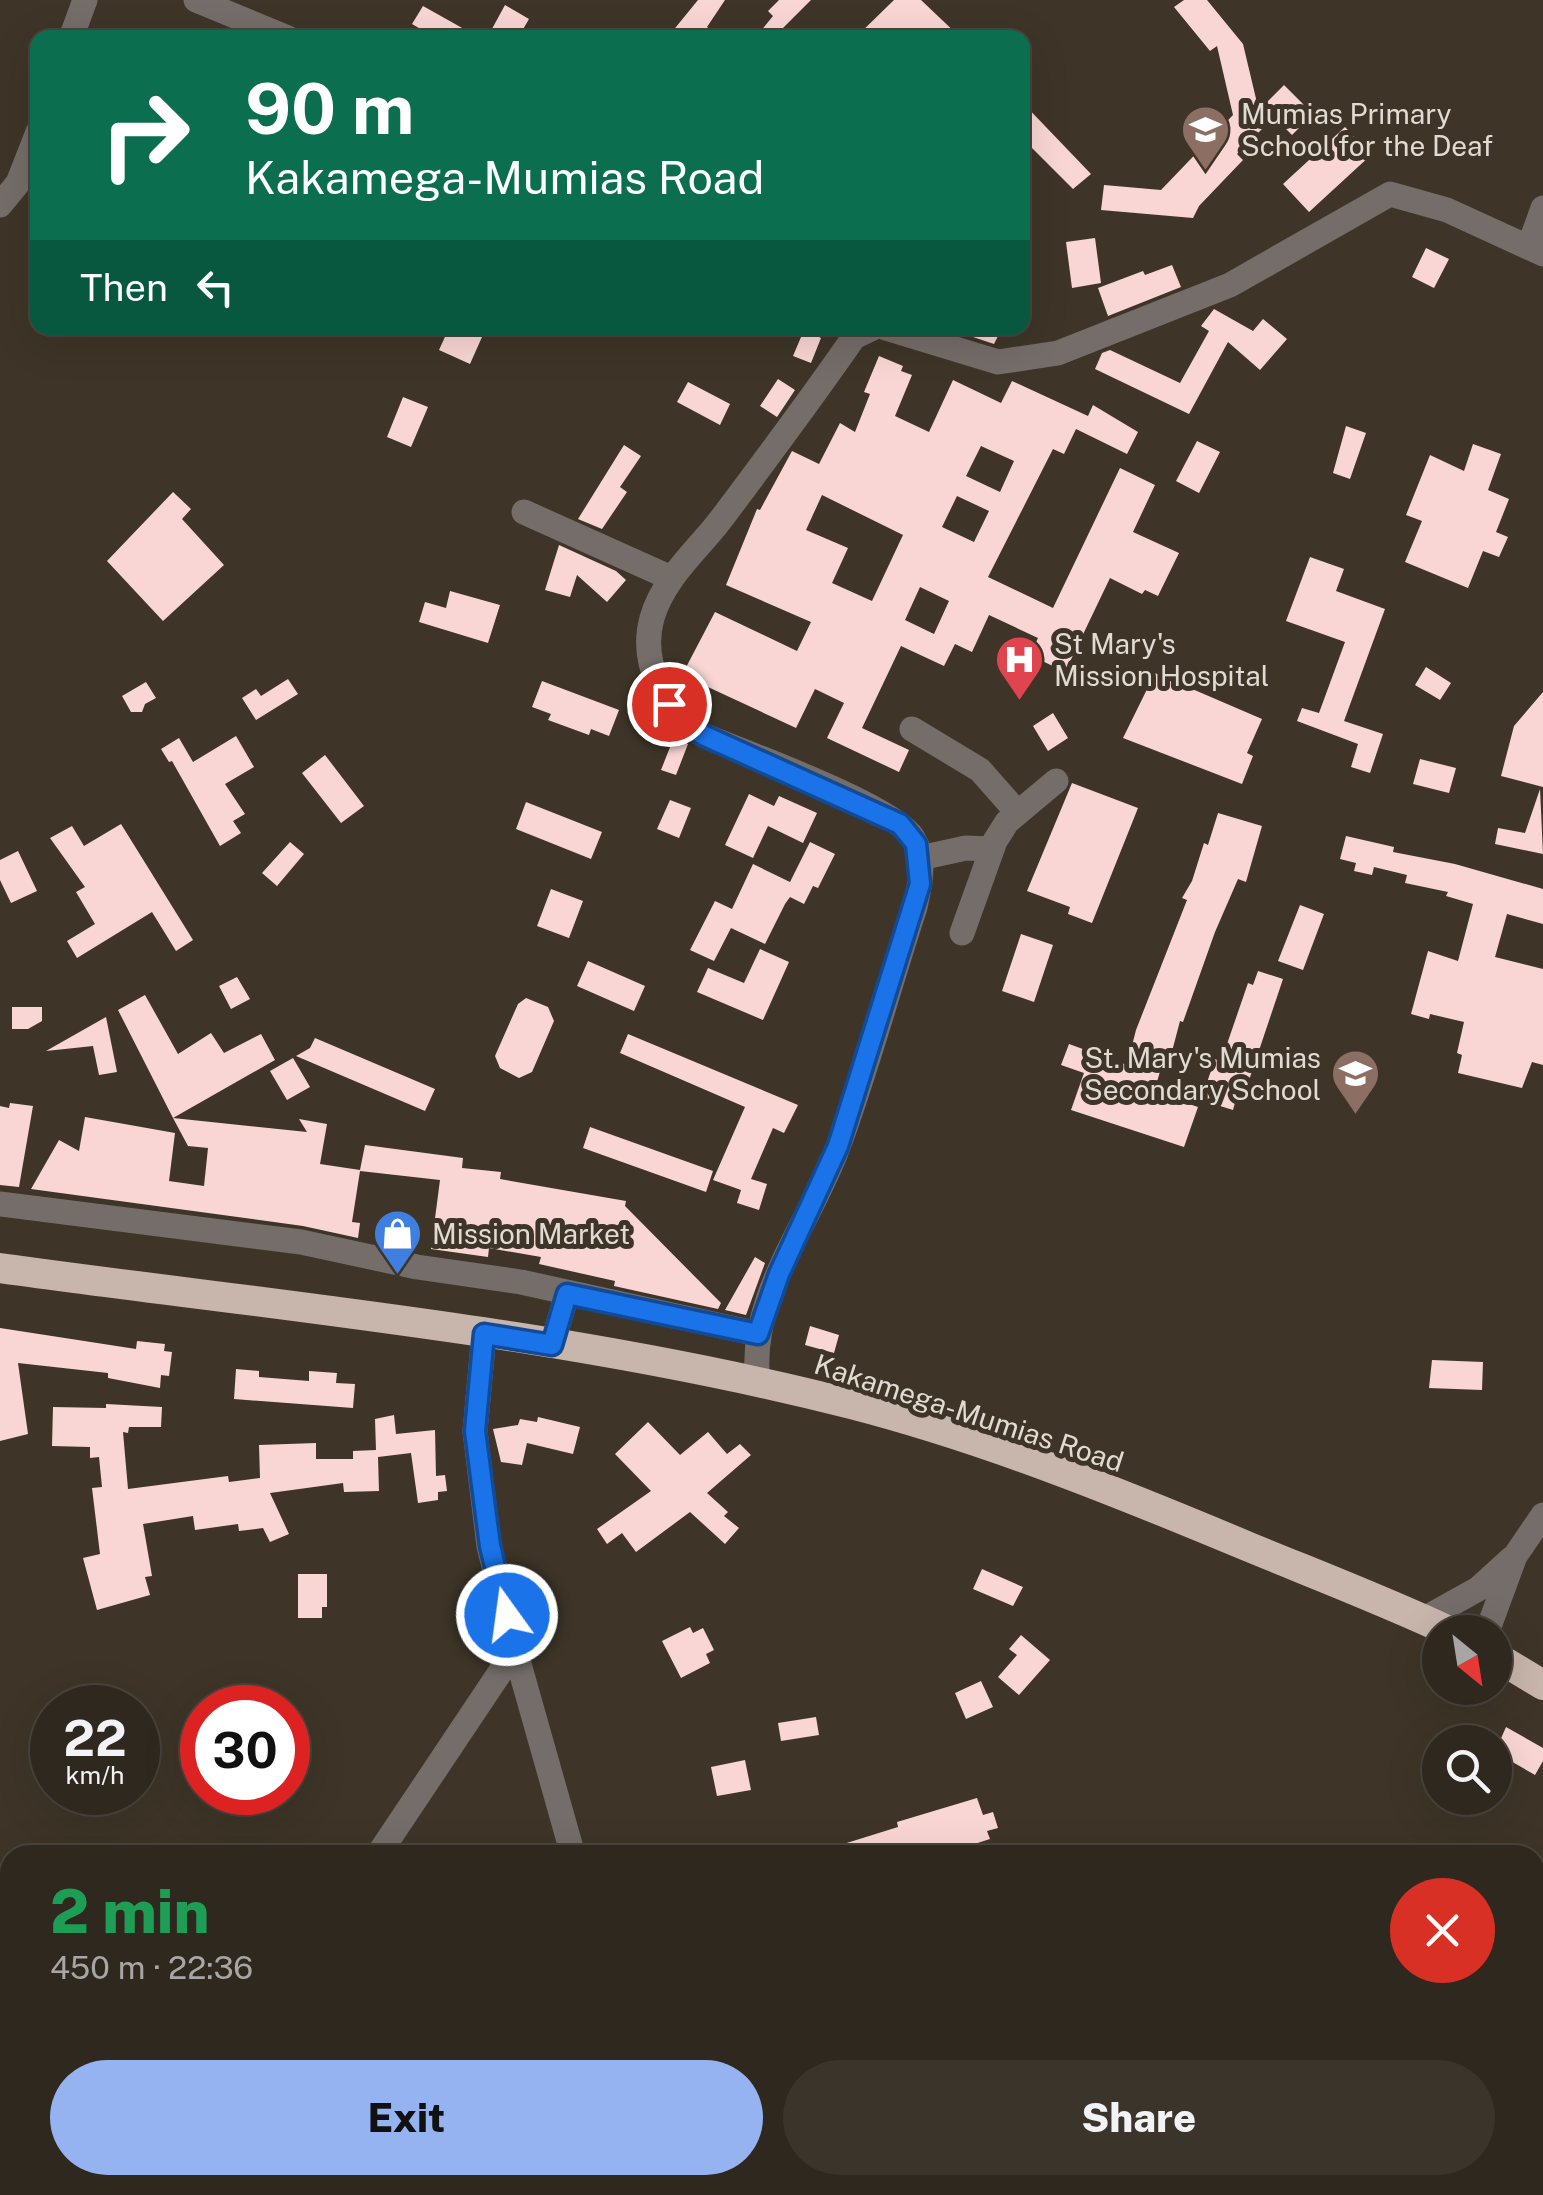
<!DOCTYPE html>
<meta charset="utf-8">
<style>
body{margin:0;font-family:"Public Sans",sans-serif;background:#3a342b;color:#f1f3f6;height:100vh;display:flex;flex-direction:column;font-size:38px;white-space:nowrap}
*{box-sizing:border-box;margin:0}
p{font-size:32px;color:#a7a6a4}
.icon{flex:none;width:55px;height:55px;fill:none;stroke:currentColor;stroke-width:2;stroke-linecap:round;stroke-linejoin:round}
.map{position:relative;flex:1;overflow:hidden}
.side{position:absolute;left:0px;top:1845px;width:1545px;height:350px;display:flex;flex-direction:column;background:#2e281e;border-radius:30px 30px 0 0;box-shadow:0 10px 40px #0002,0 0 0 2px #49443c}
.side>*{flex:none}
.hud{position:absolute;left:30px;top:30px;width:1000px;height:305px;border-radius:20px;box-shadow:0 10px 40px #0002,0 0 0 2px #49443c;background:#0b6e4f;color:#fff;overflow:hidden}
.needle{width:65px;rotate:150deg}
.tools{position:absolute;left:1422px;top:1615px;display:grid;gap:20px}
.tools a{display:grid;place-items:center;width:90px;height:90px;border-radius:50%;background:#2e281e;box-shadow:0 10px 40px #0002,0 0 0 2px #49443c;font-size:50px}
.speed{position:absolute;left:30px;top:1685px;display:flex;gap:20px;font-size:50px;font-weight:700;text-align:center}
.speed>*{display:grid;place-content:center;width:130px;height:130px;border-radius:50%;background:#2e281e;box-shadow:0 10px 40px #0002,0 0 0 2px #49443c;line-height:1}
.speed small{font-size:25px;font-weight:400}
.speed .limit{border:15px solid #d22;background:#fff;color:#111}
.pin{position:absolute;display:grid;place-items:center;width:85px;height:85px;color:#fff;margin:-42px;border:5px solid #fff;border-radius:50%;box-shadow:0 2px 10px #0007}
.me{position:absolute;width:110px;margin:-55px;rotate:346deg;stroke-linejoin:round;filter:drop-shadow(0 0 8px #0008)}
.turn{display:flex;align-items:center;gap:35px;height:210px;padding:0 50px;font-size:45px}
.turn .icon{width:130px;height:130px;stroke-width:2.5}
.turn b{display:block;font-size:70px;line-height:85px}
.then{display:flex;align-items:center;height:95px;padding:0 50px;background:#0003;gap:20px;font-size:38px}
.round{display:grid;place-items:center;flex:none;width:105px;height:105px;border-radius:52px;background:#3a342b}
.overview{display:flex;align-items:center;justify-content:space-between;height:170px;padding:0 50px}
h1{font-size:60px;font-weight:800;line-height:75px;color:#1e9e55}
.primary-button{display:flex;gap:20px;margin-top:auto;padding:20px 50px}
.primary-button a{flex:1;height:115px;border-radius:60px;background:#95b2f1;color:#111;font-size:40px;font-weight:800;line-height:115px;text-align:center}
.primary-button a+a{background:#3a342b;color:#f1f3f6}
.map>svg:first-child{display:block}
</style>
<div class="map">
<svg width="1543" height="2195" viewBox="0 0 1543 2195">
<rect width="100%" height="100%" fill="#3e3528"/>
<path fill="#f9d6d4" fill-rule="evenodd" d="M698 0H725L707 27 723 38H667Z
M779 0H811L773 38H755L773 16 768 11Z
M894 0H921L961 38H855Z
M1184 0H1207L1243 44 1263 128 1237 154 1243 160 1199 206 1193 218 1101 210 1104 185 1161 190 1233 115 1217 46 1210 51 1174 7Z
M505 5 529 19 518 38H487Z
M423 6 480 38H436L412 24Z
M1284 85 1313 114 1292 135 1263 106Z
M1022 102 1091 174 1073 189 1022 138Z
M1345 127 1371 155 1309 212 1283 184Z
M1095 238 1101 283 1072 288 1066 242Z
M1426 248 1449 259 1434 288 1412 277Z
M1172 265 1181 287 1108 316 1098 288 1143 271 1145 275Z
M1214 309 1253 331 1263 319 1287 339 1260 370 1228 342 1189 414 1095 369 1102 353 1110 350 1180 383 1209 331 1201 326Z
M449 328H486L470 364 439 350Z
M946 328H1002L994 344Z
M804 330 821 338 811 363 793 356Z
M879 356 903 366 901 371 912 375 895 416 929 432 953 380 1001 403 1012 381 1088 416 1093 405 1138 432 1127 454 1076 429 1064 454 1053 449 988 577 1053 608 1120 468 1155 485 1133 532 1179 553 1158 596 1145 590 1142 594 1110 578 1065 672 1030 655 1038 638 989 615 972 652 955 644 944 666 901 646 862 728 909 750 899 772 827 738 844 703 815 689 796 728 682 675 715 612 797 651 811 622 726 585 757 509 760 510 792 451 819 464 840 423 855 432 870 394 864 392ZM981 446 1014 461 1000 492 966 476ZM822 495 903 535 872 601 832 583 848 548 806 530ZM957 496 989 511 974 542 942 527ZM920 587 949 601 934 634 905 620Z
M778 379 795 390 777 417 760 406Z
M688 382 730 404 720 425 677 402Z
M403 397 428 407 411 447 387 437Z
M1346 426 1366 433 1350 479 1333 473Z
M1197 441 1220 452 1199 493 1176 481Z
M1473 444 1501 454 1488 490 1509 499 1496 532 1508 537 1499 557 1483 551 1468 588 1405 562 1422 521 1406 515 1430 455 1464 471Z
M624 445 641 456 620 487 627 492 602 529 578 519Z
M173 492 191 509 182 519 224 565 163 621 107 561Z
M559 545 616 571 626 580 607 602 577 575 570 597 545 590Z
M1310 557 1344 569 1336 591 1385 609 1344 721 1383 734 1370 773 1351 767 1358 744 1297 721 1302 708 1319 713 1345 642 1286 621Z
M450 591 500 605 488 643 419 622 425 602 446 608Z
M1426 667 1451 683 1440 700 1415 685Z
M1155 673 1262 719 1247 753 1253 756 1242 784 1123 738Z
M288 679 298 694 256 720 242 698 256 689 261 696Z
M542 681 619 710 609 736 591 729 589 735 548 720 551 714 532 707Z
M146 682 156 698 145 704 142 712H131L122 696Z
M1543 692V787L1501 776 1514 726Z
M1053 713 1068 738 1048 751 1033 726Z
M236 736 254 767 225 784 245 814 233 821 241 833 220 846 172 761 169 762 161 749 179 738 193 762Z
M674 737 688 744 676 775 661 770Z
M325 755 364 806 341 823 302 773Z
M1420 759 1456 768 1449 793 1413 784Z
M1072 783 1138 808 1092 923 1068 914 1070 907 1027 891Z
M1540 789 1543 854 1495 844 1498 828 1525 833Z
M749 794 774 806 779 796 817 813 803 843 768 826 753 858 725 845Z
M670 800 691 808 679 838 657 829Z
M526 802 602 832 591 859 516 829Z
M1218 813 1262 826 1246 882 1238 879 1215 932 1183 1022 1180 1021 1170 1059 1164 1058 1154 1092 1198 1107 1184 1147 1071 1110 1084 1073 1061 1065 1069 1044 1127 1065 1136 1030 1187 900 1182 898 1192 881 1204 843 1208 845Z
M121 824 193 940 176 951 152 912 77 958 67 941 95 924 76 892 85 887 50 838 72 826 84 846Z
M1346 836 1394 847 1393 852 1455 864 1543 889V924L1507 914 1495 957 1543 969V1065L1532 1062 1522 1088 1458 1073 1462 1055 1457 1053 1464 1022 1430 1014 1429 1019 1411 1014 1428 951 1458 961 1473 904 1446 896 1448 892 1405 883 1407 875 1374 867 1372 875 1354 871 1356 863 1340 859Z
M290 842 304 854 277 886 262 873Z
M810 842 835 854 818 888 813 886 804 904 790 897 785 904 765 944 731 928 714 961 690 950 715 901 732 909 753 864 790 882Z
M18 851 37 891 11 903 0 880V860Z
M551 889 583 901 569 938 537 926Z
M1300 905 1324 914 1303 970 1278 961Z
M1021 934 1053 945 1034 1002 1002 991Z
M760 949 789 962 763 1020 697 992 708 968 744 983Z
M588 961 645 986 634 1011 577 986Z
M1258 971 1283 979 1242 1101 1236 1099 1233 1110 1201 1100 1215 1059 1220 1061 1226 1047 1248 983 1253 985Z
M237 977 250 999 231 1009 219 986Z
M145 995 178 1054 211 1033 224 1053 261 1034 275 1060 173 1118 118 1010Z
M526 998 548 1007 554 1021 532 1072 519 1078 500 1068 495 1056 518 1004Z
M12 1007H42V1021L28 1029H12Z
M106 1017 117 1072 99 1075 93 1046 46 1051Z
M628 1034 798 1105 784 1133 773 1128 751 1179 767 1184 759 1210 737 1203 741 1190 713 1180 745 1107 620 1053Z
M315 1038 435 1089 425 1111 296 1056 310 1048Z
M293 1058 310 1087 287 1100 270 1071Z
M10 1103 33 1106 19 1187 0 1185V1106L9 1108Z
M85 1117 175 1133 169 1181 204 1186 208 1148 188 1146 173 1118 307 1132 299 1119 327 1124 320 1164 360 1170 365 1145 463 1158 462 1168 501 1172 500 1179 626 1201 625 1206 721 1303 718 1309 614 1286 615 1281 539 1264 541 1257 489 1248 488 1257 431 1249 440 1180 360 1171 352 1222 360 1223 358 1238 303 1226 31 1189 59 1140 79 1151Z
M590 1127 713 1171 706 1192 583 1148Z
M755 1257 765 1263 746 1315 725 1310Z
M810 1326 839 1335 834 1353 805 1345Z
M0 1328 136 1349 137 1341 165 1344 164 1351 172 1352 169 1376 161 1375 160 1388 108 1378V1373L18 1363 28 1434 0 1441Z
M1432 1360 1483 1362 1482 1390 1429 1388Z
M236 1369 259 1371V1377L309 1381V1371L337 1373 336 1383 355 1384 353 1408 234 1399Z
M106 1404 162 1407 161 1427H129L128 1433 123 1432 128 1489 228 1476 229 1482 260 1478 259 1445 316 1443V1459H353V1451L376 1450 375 1419 394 1415 396 1434 435 1430 436 1476 445 1475 447 1491 438 1492V1500L418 1503 411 1453 378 1457 379 1491 344 1492 343 1483 270 1493 289 1534 270 1542 263 1528 239 1531 238 1524 195 1530 193 1516 143 1524 152 1576 145 1577 150 1595 97 1610 83 1558 100 1554 92 1488 102 1487 99 1457 90 1458V1447L52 1446 53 1407 106 1408Z
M538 1417 580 1427 573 1454 527 1443 522 1465 501 1462 493 1429 518 1425 520 1419 537 1422Z
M648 1422 680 1455 708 1432 727 1454 740 1444 751 1455 707 1493 728 1512 724 1516 739 1528 725 1544 690 1512 636 1552 622 1533 607 1544 597 1529 651 1491 615 1454Z
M982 1569 1023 1587 1013 1606 973 1589Z
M298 1574H327V1607H322V1618H298Z
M690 1627 693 1633 703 1628 714 1650 706 1654 710 1663 681 1678 662 1641Z
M1021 1635 1050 1660 1019 1695 998 1677 1017 1655 1009 1649Z
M981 1681 993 1707 966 1719 955 1693Z
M816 1717 819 1735 781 1741 778 1723Z
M1506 1727 1543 1748V1761L1535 1775 1495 1752Z
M745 1760 751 1790 717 1796 711 1767Z
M977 1798 983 1815 993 1812 998 1828 987 1831 990 1839 940 1855H822L821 1851 898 1827 897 1822Z"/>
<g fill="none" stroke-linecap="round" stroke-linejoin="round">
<path stroke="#746d69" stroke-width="25" d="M196 0 288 38
M71 38 85 0
M0 205 18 183 38 132
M1529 247 1543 208
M886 328 998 362 1058 353 1230 285 1390 194 1447 210 1543 254
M524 512 671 578
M912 729 980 770 1017 812
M920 858 966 848 992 849
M962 933 995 841 1007 822 1056 781
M0 1204 301 1242 417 1267 521 1282 758 1334
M552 1345 567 1294
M758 1382C747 1299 810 1223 838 1147 867 1069 889 986 915 907 920 885 926 859 913 838 894 806 746 753 705 736 666 711 639 665 652 618 664 577 698 550 722 518 767 458 812 398 854 337L873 328
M1424 1619 1478 1589 1511 1559
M1487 1632 1515 1556 1543 1515
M515 1650 573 1855
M378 1855 515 1650 489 1546 475 1431 484 1334
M0 1940 10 1935
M664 2185 667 2195
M216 2195 220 2185"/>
<path stroke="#c8b5ac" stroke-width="30" d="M0 1268C283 1307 573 1333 851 1404 987 1439 1120 1493 1249 1547 1317 1575 1385 1601 1451 1632
M1495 1656 1543 1685"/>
</g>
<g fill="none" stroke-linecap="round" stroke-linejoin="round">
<defs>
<path id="route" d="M507 1615 490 1546 475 1431 484 1334 552 1345 567 1294 758 1334 779 1274 838 1146 920 884 916 844 900 824 705 736 684 723 669 704"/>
</defs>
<use href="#route" stroke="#114b97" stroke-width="25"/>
<use href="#route" stroke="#1a73e8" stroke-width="18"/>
</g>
<defs>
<symbol id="school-pin" viewBox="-11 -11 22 30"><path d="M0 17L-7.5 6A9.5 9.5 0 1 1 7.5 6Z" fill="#8d6e63" stroke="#3e3528"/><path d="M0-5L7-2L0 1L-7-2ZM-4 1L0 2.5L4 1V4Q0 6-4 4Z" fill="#fff"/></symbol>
<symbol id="hospital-pin" viewBox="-11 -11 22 30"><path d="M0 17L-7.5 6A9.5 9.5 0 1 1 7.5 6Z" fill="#e0444e" stroke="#3e3528"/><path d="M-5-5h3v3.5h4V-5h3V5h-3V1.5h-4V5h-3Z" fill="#fff"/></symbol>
<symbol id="shop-pin" viewBox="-11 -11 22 30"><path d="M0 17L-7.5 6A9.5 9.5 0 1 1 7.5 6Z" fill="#3f7fe0" stroke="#3e3528"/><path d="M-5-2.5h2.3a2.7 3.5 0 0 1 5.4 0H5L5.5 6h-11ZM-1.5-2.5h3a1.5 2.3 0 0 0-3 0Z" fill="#fff"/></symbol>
</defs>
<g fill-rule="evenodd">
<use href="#school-pin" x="1178" y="102" width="55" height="75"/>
<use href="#hospital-pin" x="992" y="632" width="55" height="75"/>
<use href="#school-pin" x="1328" y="1046" width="55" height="75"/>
<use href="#shop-pin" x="370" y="1206" width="55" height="75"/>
</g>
<g text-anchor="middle" stroke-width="10" stroke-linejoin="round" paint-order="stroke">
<g font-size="28" fill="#e1dbd3" stroke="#3e3528" text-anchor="start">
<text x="1241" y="124">Mumias Primary<tspan x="1241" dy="32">School for the Deaf</tspan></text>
<text x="1054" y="654">St Mary's<tspan x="1054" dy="32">Mission Hospital</tspan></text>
<text x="1321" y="1068" text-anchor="end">St. Mary's Mumias<tspan x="1321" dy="32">Secondary School</tspan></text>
<text x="432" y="1244">Mission Market</text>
</g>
<g font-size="28" fill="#e1dbd3" stroke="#3e3528">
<text transform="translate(969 1413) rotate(18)" y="10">Kakamega-Mumias Road</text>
</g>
</g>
</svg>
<div class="tools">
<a><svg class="needle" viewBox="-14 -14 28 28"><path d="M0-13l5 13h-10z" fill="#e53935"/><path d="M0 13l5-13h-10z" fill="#a7a6a4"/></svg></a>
<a><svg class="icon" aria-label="search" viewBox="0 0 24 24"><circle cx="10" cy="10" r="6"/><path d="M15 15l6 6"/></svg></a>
</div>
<div class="speed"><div>22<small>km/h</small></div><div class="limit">30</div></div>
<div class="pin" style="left:669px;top:704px;background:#d93025"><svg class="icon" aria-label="arrive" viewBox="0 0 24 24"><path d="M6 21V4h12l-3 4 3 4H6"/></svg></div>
<svg class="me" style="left:507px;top:1615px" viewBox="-20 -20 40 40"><circle r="17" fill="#1a73e8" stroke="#fff" stroke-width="3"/><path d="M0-11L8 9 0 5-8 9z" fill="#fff"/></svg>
<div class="hud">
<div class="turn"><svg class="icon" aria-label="right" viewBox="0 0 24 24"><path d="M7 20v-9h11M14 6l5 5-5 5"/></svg><div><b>90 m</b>Kakamega-Mumias Road</div></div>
<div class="then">Then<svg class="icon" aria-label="left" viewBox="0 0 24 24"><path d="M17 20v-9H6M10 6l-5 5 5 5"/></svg></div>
</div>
<section class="side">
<div class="overview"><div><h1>2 min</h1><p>450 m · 22:36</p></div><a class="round" style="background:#d93025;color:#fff"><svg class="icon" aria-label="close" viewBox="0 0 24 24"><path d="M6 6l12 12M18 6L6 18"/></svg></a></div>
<div class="primary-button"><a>Exit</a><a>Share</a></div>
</section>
</div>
